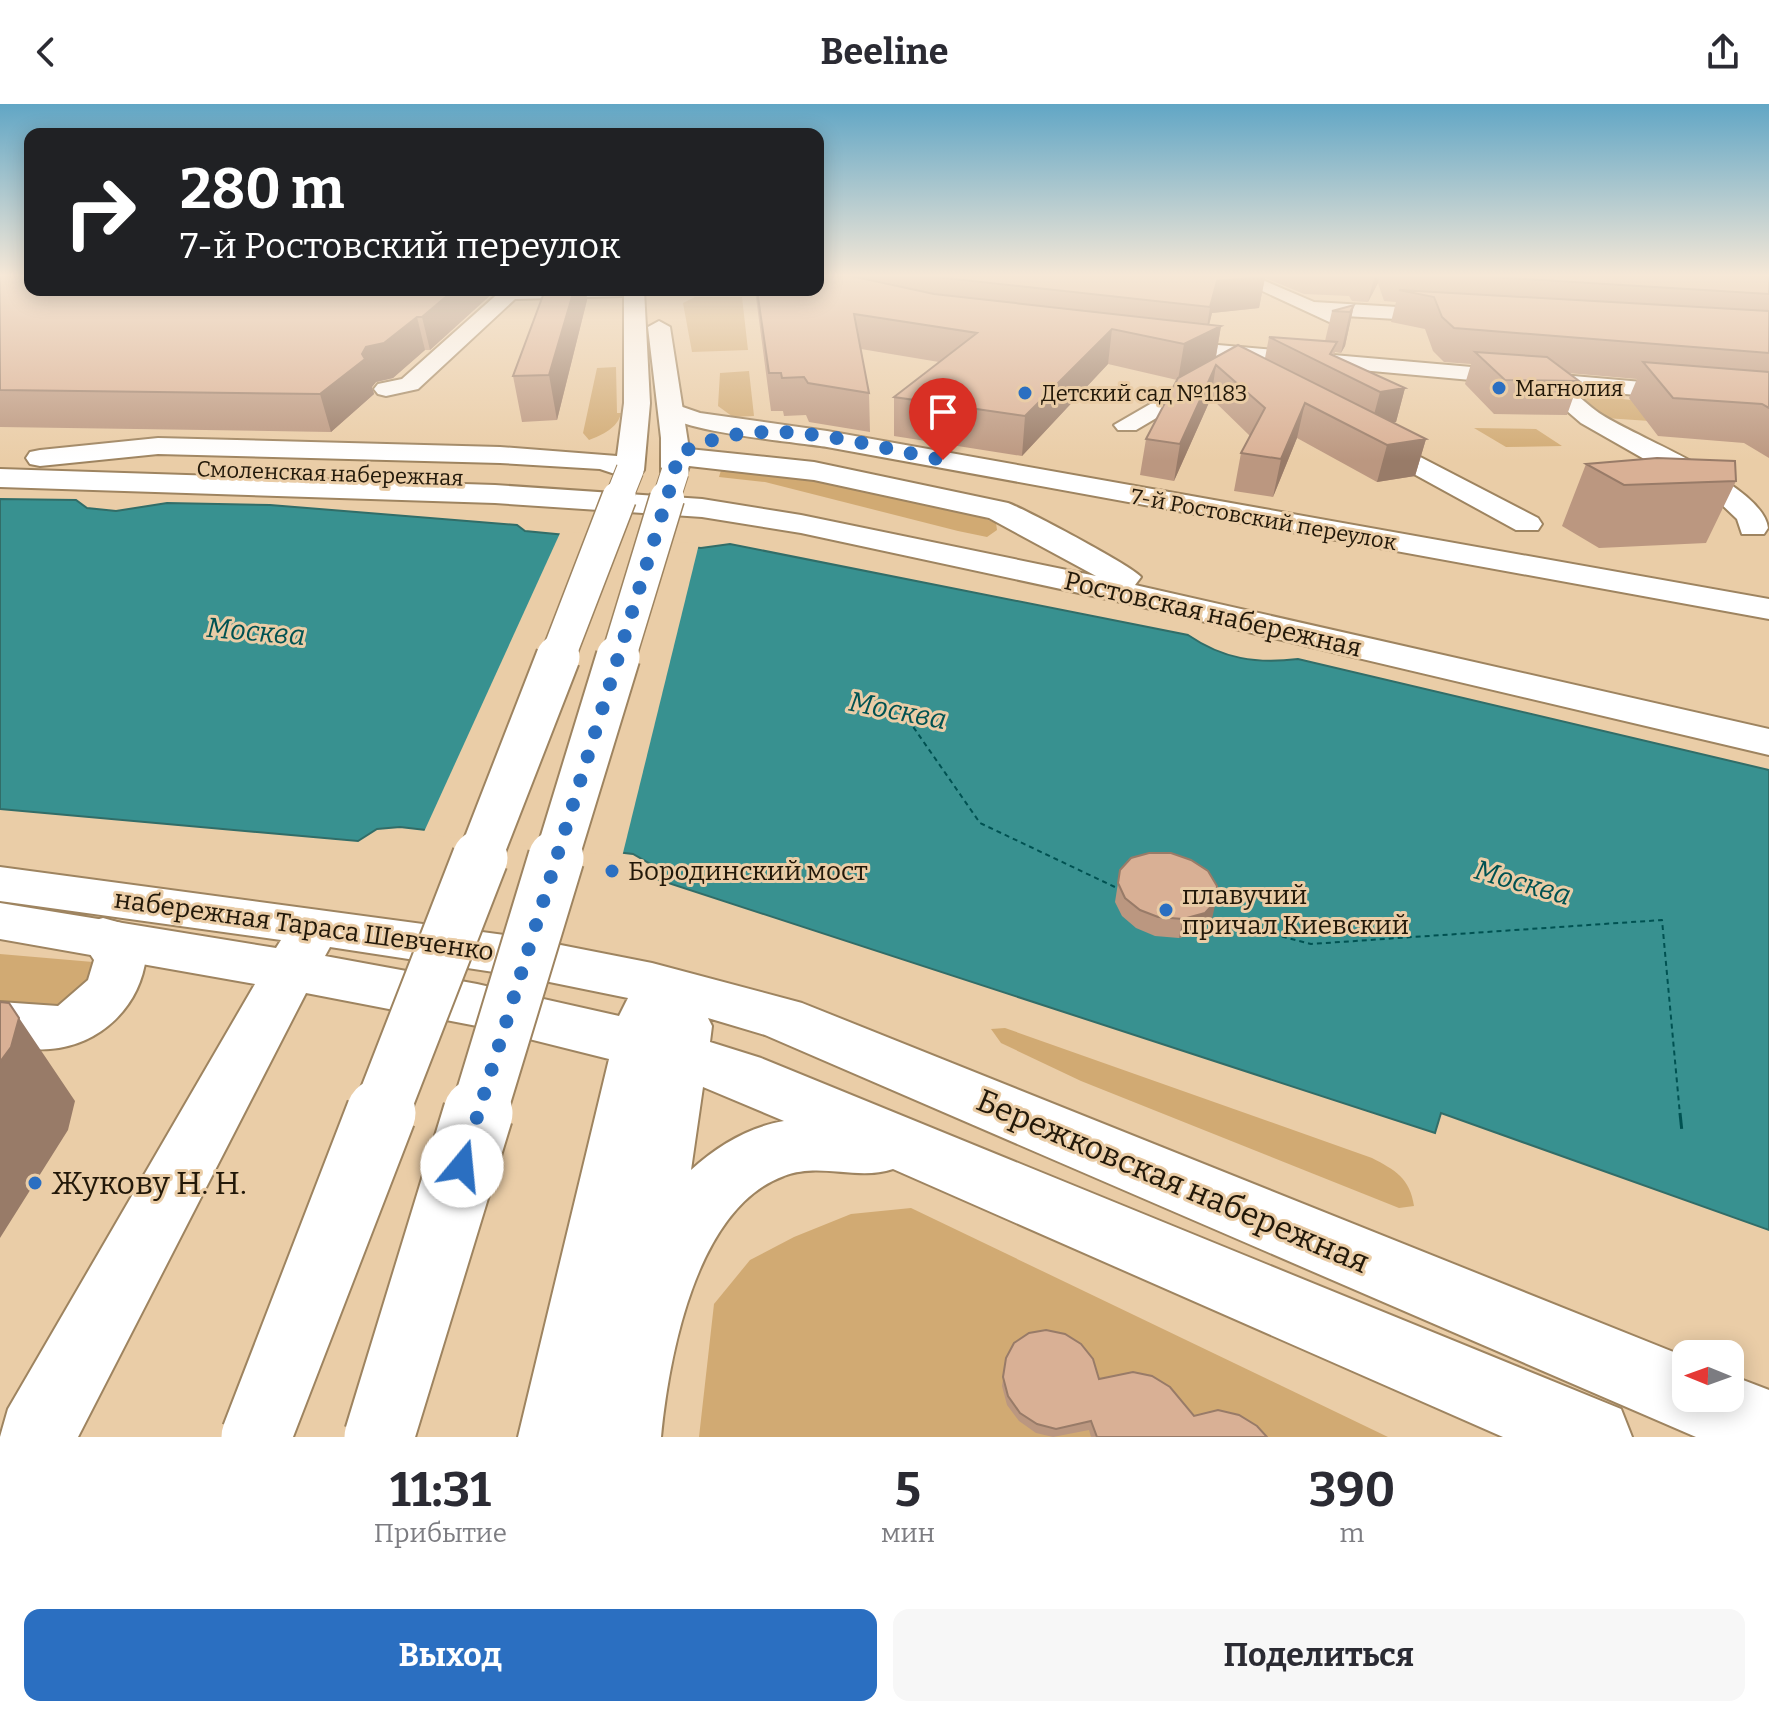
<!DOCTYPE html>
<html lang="ru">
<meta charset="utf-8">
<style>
body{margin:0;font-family:Bitter,serif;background:#f7f7f7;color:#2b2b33;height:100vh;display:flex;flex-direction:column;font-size:30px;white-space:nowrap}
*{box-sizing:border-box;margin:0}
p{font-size:26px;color:#7c7c81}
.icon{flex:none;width:44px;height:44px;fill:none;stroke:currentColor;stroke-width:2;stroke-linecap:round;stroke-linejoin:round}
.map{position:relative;height:1333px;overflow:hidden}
.panel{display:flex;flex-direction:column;background:#fff;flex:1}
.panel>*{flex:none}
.banner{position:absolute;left:24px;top:24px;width:800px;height:168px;border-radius:16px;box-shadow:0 4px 20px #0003;background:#202124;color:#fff;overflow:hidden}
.needle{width:52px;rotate:271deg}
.fabs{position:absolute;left:1672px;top:1236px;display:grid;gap:16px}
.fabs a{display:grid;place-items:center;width:72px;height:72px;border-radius:16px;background:#fff;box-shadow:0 4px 20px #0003;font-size:40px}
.pin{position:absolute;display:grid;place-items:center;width:68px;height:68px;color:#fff;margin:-82px -34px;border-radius:50% 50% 50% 0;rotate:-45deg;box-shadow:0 0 8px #0007}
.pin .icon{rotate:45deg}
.me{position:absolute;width:88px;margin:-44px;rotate:17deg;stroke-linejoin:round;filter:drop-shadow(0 0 6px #0008)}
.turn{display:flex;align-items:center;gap:28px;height:168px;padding:0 24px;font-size:36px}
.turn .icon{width:104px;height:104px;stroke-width:2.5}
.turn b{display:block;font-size:56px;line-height:68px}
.eta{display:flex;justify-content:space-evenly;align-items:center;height:136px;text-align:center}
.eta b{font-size:48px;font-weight:700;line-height:56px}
.action{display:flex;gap:16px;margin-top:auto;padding:16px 24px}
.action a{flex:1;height:92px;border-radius:16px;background:#2b6fc1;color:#fff;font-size:32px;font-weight:700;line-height:92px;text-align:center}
.action a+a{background:#f7f7f7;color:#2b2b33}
header{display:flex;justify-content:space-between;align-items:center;height:104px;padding:0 24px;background:#fff;font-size:36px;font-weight:700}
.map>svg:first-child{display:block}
</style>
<header><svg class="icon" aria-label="back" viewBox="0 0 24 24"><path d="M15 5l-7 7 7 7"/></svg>Beeline<svg class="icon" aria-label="share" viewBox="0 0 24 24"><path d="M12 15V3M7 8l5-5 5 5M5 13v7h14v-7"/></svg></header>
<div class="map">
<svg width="1769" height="1333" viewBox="0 0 1769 1333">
<rect width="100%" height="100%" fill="#eacda7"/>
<path fill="#d1aa73" d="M695 193H742L748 246 692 248 683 199Z
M616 263 617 309H621C618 324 602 331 589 336L583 329 597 264Z
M749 267 754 312 733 313 718 302 720 269Z
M1573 290 1769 310V325L1605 314Z
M1474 324 1536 325 1562 342 1506 343Z
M722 363 800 373 983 414 996 419 997 426 987 433 958 427 765 378 719 373Z
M0 850 93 858 97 875C55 909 53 906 0 901Z
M1005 924 1372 1054C1395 1066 1410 1074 1414 1102L1399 1104 1081 977 1001 939 991 925Z
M911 1104 1388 1333H699L714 1200 750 1156 794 1133 851 1110Z"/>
<path fill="#389190" stroke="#316d68" stroke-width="2" d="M0 395 76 396 87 404 116 407 167 399 270 401 517 421 525 427 701 444 730 440 1188 531C1223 555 1256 560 1298 555L1769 666V1126L1441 1009 1435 1029 656 775 652 761 633 750 400 723 377 725 358 737 0 705Z"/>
<path fill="#eacda7" d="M561 427 699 440 622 753 423 730Z"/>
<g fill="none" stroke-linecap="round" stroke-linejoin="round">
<path stroke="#005252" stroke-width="2" stroke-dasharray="5 4" stroke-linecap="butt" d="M898 601 980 719 1117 784
M1212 815 1311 840 1662 816 1680 1011"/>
<path stroke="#005252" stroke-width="3" stroke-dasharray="16 13" stroke-linecap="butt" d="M1680 1009 1682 1028"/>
<defs>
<path id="minor" d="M1228 171H1251L1314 198 1448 206 1458 212 1448 218 1345 212 1348 216 1345 220 1338 222Z
M502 186H634L625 192 515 195 418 285 386 292 378 290 374 285 378 280 402 275Z
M1161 236 1769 289V303L1570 285C1580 293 1589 302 1599 309 1636 334 1763 380 1768 424L1764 430H1742L1737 415 1718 397 1581 319 1538 282 1153 247 1150 242 1153 237Z
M1216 262 1224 264 1227 269 1224 274 1136 326H1118L1114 321Z
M671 299 700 309 827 327 1769 495V515L827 343C796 338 674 328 659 306Z
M1370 327 1538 414 1542 420 1538 426H1516L1361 341 1357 335Z
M103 814 121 819 146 853C140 903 100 941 50 945 33 947 16 942 0 940V898L58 902 88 876 94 856 78 832 85 819Z"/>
<path id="major" d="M624 186H644L650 299 644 366 640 372 630 375 600 365 500 359 158 350 40 362 30 360 26 354 30 348 40 346 158 334 500 343 617 352 624 299Z
M659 217 670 223 689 345 814 358 1008 399C1025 405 1134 463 1141 473L1135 481 1769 625V651L1121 498 801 429 702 413 495 399 0 383V365L495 381 702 395 801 411 1096 472 989 414 814 376 689 362 685 374H665L661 368V334L648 223Z
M0 763 520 833 652 859 802 899 1686 1253V1294H1730V1271L1769 1286V1333H1696L765 931 708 914 712 922 710 938 761 954 1621 1305 1632 1333H1503L893 1065C858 1077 820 1058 784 1072 696 1104 669 1252 661 1333H518L609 955 477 922 306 889 78 1333H0L8 1305 255 880 0 835V799L276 844 281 836 0 797ZM330 843 520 872 628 894 619 912 477 880 325 852ZM703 983 784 1017C749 1023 717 1042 691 1066Z"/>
</defs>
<use href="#minor" stroke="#9e8460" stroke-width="4"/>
<use href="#major" stroke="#9e8460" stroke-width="4"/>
<use href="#minor" fill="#fff" fill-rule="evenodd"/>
<use href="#major" fill="#fff" fill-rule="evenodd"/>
<defs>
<path id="major-bridge-far4" d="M618 396 630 366
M666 396 675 368"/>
<path id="major-bridge-far3" d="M557 555 619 394
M618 555 667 394"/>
<path id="major-bridge-far2" d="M479 756 558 553
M556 756 618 553"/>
<path id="major-bridge-far1" d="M380 1011 480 754
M478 1011 556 754"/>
<path id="major-bridge" d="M256 1333 381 1009
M379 1333 478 1009"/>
</defs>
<use href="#major-bridge-far4" stroke="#9e8460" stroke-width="29" stroke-linecap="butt"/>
<use href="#major-bridge-far3" stroke="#9e8460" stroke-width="37" stroke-linecap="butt"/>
<use href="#major-bridge-far2" stroke="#9e8460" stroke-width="47" stroke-linecap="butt"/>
<use href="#major-bridge-far1" stroke="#9e8460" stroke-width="59" stroke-linecap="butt"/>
<use href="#major-bridge" stroke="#9e8460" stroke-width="73" stroke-linecap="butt"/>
<use href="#major-bridge-far4" stroke="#fff" stroke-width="27"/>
<use href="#major-bridge-far3" stroke="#fff" stroke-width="34"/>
<use href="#major-bridge-far2" stroke="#fff" stroke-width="43"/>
<use href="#major-bridge-far1" stroke="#fff" stroke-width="55"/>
<use href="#major-bridge" stroke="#fff" stroke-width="69"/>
</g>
<path fill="#bb9780" d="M0 171 30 186H496L430 246H425L393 274 376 278 372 283 374 290 331 328 0 323Z
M818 171H1769V354L1744 339 1658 332 1629 294 1637 275 1568 269 1579 277 1567 311 1494 310 1465 280 1471 260 1444 258 1433 247 1425 225 1391 218 1396 198 1384 197 1378 179 1368 198 1352 197 1349 192 1304 190 1265 174 1259 204 1212 209 1209 221 1221 222 1216 253 1265 254 1269 233 1325 237 1332 207 1354 201 1345 242 1341 249 1335 248 1334 252 1405 284 1396 318H1392L1426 335 1415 372 1377 378 1297 334 1273 393 1234 387 1241 349 1250 332 1211 294 1174 377 1140 371 1146 335 1177 276 1108 260 1022 352 894 332V293L939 258 861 245 869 289 870 328 809 318 806 311 784 312 783 307H771L755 186H818Z
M545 186H586L587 196 557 316 522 318 513 272Z
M1586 360 1736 377 1706 439 1599 444 1562 422Z
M1120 766 1212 815 1200 828 1179 834 1155 832 1136 824 1122 812 1115 798Z
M1006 1254 1099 1275 1194 1312 1267 1333H1091L1089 1326 1053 1333 1036 1329 1019 1317 1007 1301 1002 1282Z"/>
<path fill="#987b68" d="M1375 171H1380L1378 179 1368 198Z
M1265 173 1259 204 1212 209 1207 229 1221 222 1215 257 1178 276 1184 240 1206 230 1210 203 1217 177Z
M454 186H496L430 246 422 213Z
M574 186H586L587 196 557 316 549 271Z
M1354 201 1345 242 1341 249 1350 208Z
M417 213 425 246 393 274 376 278 372 283 374 290 331 328 320 290 362 250 366 243Z
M1112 225 1108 260 1022 352 1025 312Z
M1216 261 1211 294 1174 377 1180 340Z
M1405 284 1396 318 1371 322 1380 288Z
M1305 299 1297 334 1273 393 1281 355Z
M1426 335 1415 372 1377 378 1387 341Z
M1216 797 1212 815 1200 828 1179 834 1183 815Z
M9 899 75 997 68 1026 0 1134V958Z"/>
<path fill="#d9b095" stroke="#987b68" stroke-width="2" d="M0 171H30V186H454L422 213H417L384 239 366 243 362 250 365 255 320 290 0 286Z
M818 171H847L934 190 1221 222 1184 240 1112 225 1025 312 894 293 977 229 854 210 869 289 808 279 804 273 782 274 781 269H769L757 186H818Z
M922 171H1260L1265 173 1217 177 1210 203 935 173Z
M1458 171H1769V190Z
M545 186H574L549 271 513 272Z
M1399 186 1769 207V249L1454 224 1442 213 1434 193Z
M1354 201 1350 208 1332 207Z
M1269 233 1337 238 1330 250 1405 284 1380 288Z
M1238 241 1426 335 1387 341 1305 299 1281 355 1241 349 1265 304 1216 261 1180 340 1146 335 1178 274Z
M1475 248 1547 253 1579 277 1505 276Z
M1643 258 1769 268V304L1762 300 1673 294Z
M1657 354 1735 357 1736 377 1624 381 1586 360Z
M1149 749H1171L1191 756 1208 767 1217 782 1216 797 1205 809 1183 815 1158 813 1140 806 1125 794 1118 779 1120 766 1131 754Z
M0 898 9 899 19 914 11 943 0 958Z
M1046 1226 1065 1230 1081 1240 1093 1255 1099 1275 1133 1268 1152 1272 1170 1283 1194 1312 1218 1306 1239 1311 1257 1322 1267 1333H1097L1091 1317 1056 1325 1037 1320 1020 1309 1008 1292 1003 1273 1006 1254 1014 1239 1029 1229Z"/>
<linearGradient id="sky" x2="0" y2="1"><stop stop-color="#61a6c5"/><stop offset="0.48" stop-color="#f6e8d7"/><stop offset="1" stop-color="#f6e8d7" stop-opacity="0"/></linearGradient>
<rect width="1769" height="357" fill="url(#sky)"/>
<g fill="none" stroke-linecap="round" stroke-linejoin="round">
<path stroke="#2b6fc1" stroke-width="14" stroke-dasharray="0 25.2" d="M462 1062 675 368 676 352C756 304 858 340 943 356"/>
</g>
<g fill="#2b6fc1" stroke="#eacda7" stroke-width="3">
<circle cx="1499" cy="284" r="8"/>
<circle cx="1025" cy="289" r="8"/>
<circle cx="612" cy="767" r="8"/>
<circle cx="1166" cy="806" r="8"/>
<circle cx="35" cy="1079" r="8"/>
</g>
<g text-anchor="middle" stroke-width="6" stroke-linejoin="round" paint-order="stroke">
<g font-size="22" fill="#221809" stroke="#eacda7" text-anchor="start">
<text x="1515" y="292">Магнолия</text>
<text x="1041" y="297">Детский сад №1183</text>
</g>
<g font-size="22" fill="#221809" stroke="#eacda7">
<text transform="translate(330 369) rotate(2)" y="8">Смоленская набережная</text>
<text transform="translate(1264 415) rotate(10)" y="8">7-й Ростовский переулок</text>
</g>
<g font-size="26" fill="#221809" stroke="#eacda7">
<text transform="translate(1213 510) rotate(13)" y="9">Ростовская набережная</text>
<text transform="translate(304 821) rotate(8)" y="9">набережная Тараса Шевченко</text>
</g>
<g font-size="26" fill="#221809" stroke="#eacda7" text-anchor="start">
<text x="628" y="776">Бородинский мост</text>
<text x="1182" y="800">плавучий<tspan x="1182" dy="30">причал Киевский</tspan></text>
</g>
<g font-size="28" font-style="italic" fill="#005252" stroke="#eacda7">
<text transform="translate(256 527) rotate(5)" y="10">Москва</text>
<text transform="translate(898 606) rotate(11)" y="10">Москва</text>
<text transform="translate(1523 778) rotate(16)" y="10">Москва</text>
</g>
<g font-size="32" fill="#221809" stroke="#eacda7">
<text transform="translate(1173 1077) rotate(23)" y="11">Бережковская набережная</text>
</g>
<g font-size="32" fill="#221809" stroke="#eacda7" text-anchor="start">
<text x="51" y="1090">Жукову Н. Н.</text>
</g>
</g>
</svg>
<div class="fabs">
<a><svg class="needle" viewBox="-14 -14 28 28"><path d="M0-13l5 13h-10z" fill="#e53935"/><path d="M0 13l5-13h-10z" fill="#7c7c81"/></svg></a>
</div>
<div class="pin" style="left:943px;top:356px;background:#d93025"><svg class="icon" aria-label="arrive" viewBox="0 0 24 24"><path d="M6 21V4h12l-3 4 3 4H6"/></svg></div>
<svg class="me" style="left:462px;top:1062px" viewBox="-20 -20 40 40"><circle r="19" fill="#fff"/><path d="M0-13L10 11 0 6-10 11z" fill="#2b6fc1"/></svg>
<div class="banner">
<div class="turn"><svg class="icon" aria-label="right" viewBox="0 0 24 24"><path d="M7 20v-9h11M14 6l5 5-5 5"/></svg><div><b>280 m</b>7-й Ростовский переулок</div></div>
</div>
</div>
<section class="panel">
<div class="eta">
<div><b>11:31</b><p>Прибытие</p></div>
<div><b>5</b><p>мин</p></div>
<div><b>390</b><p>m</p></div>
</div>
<div class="action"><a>Выход</a><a>Поделиться</a></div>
</section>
